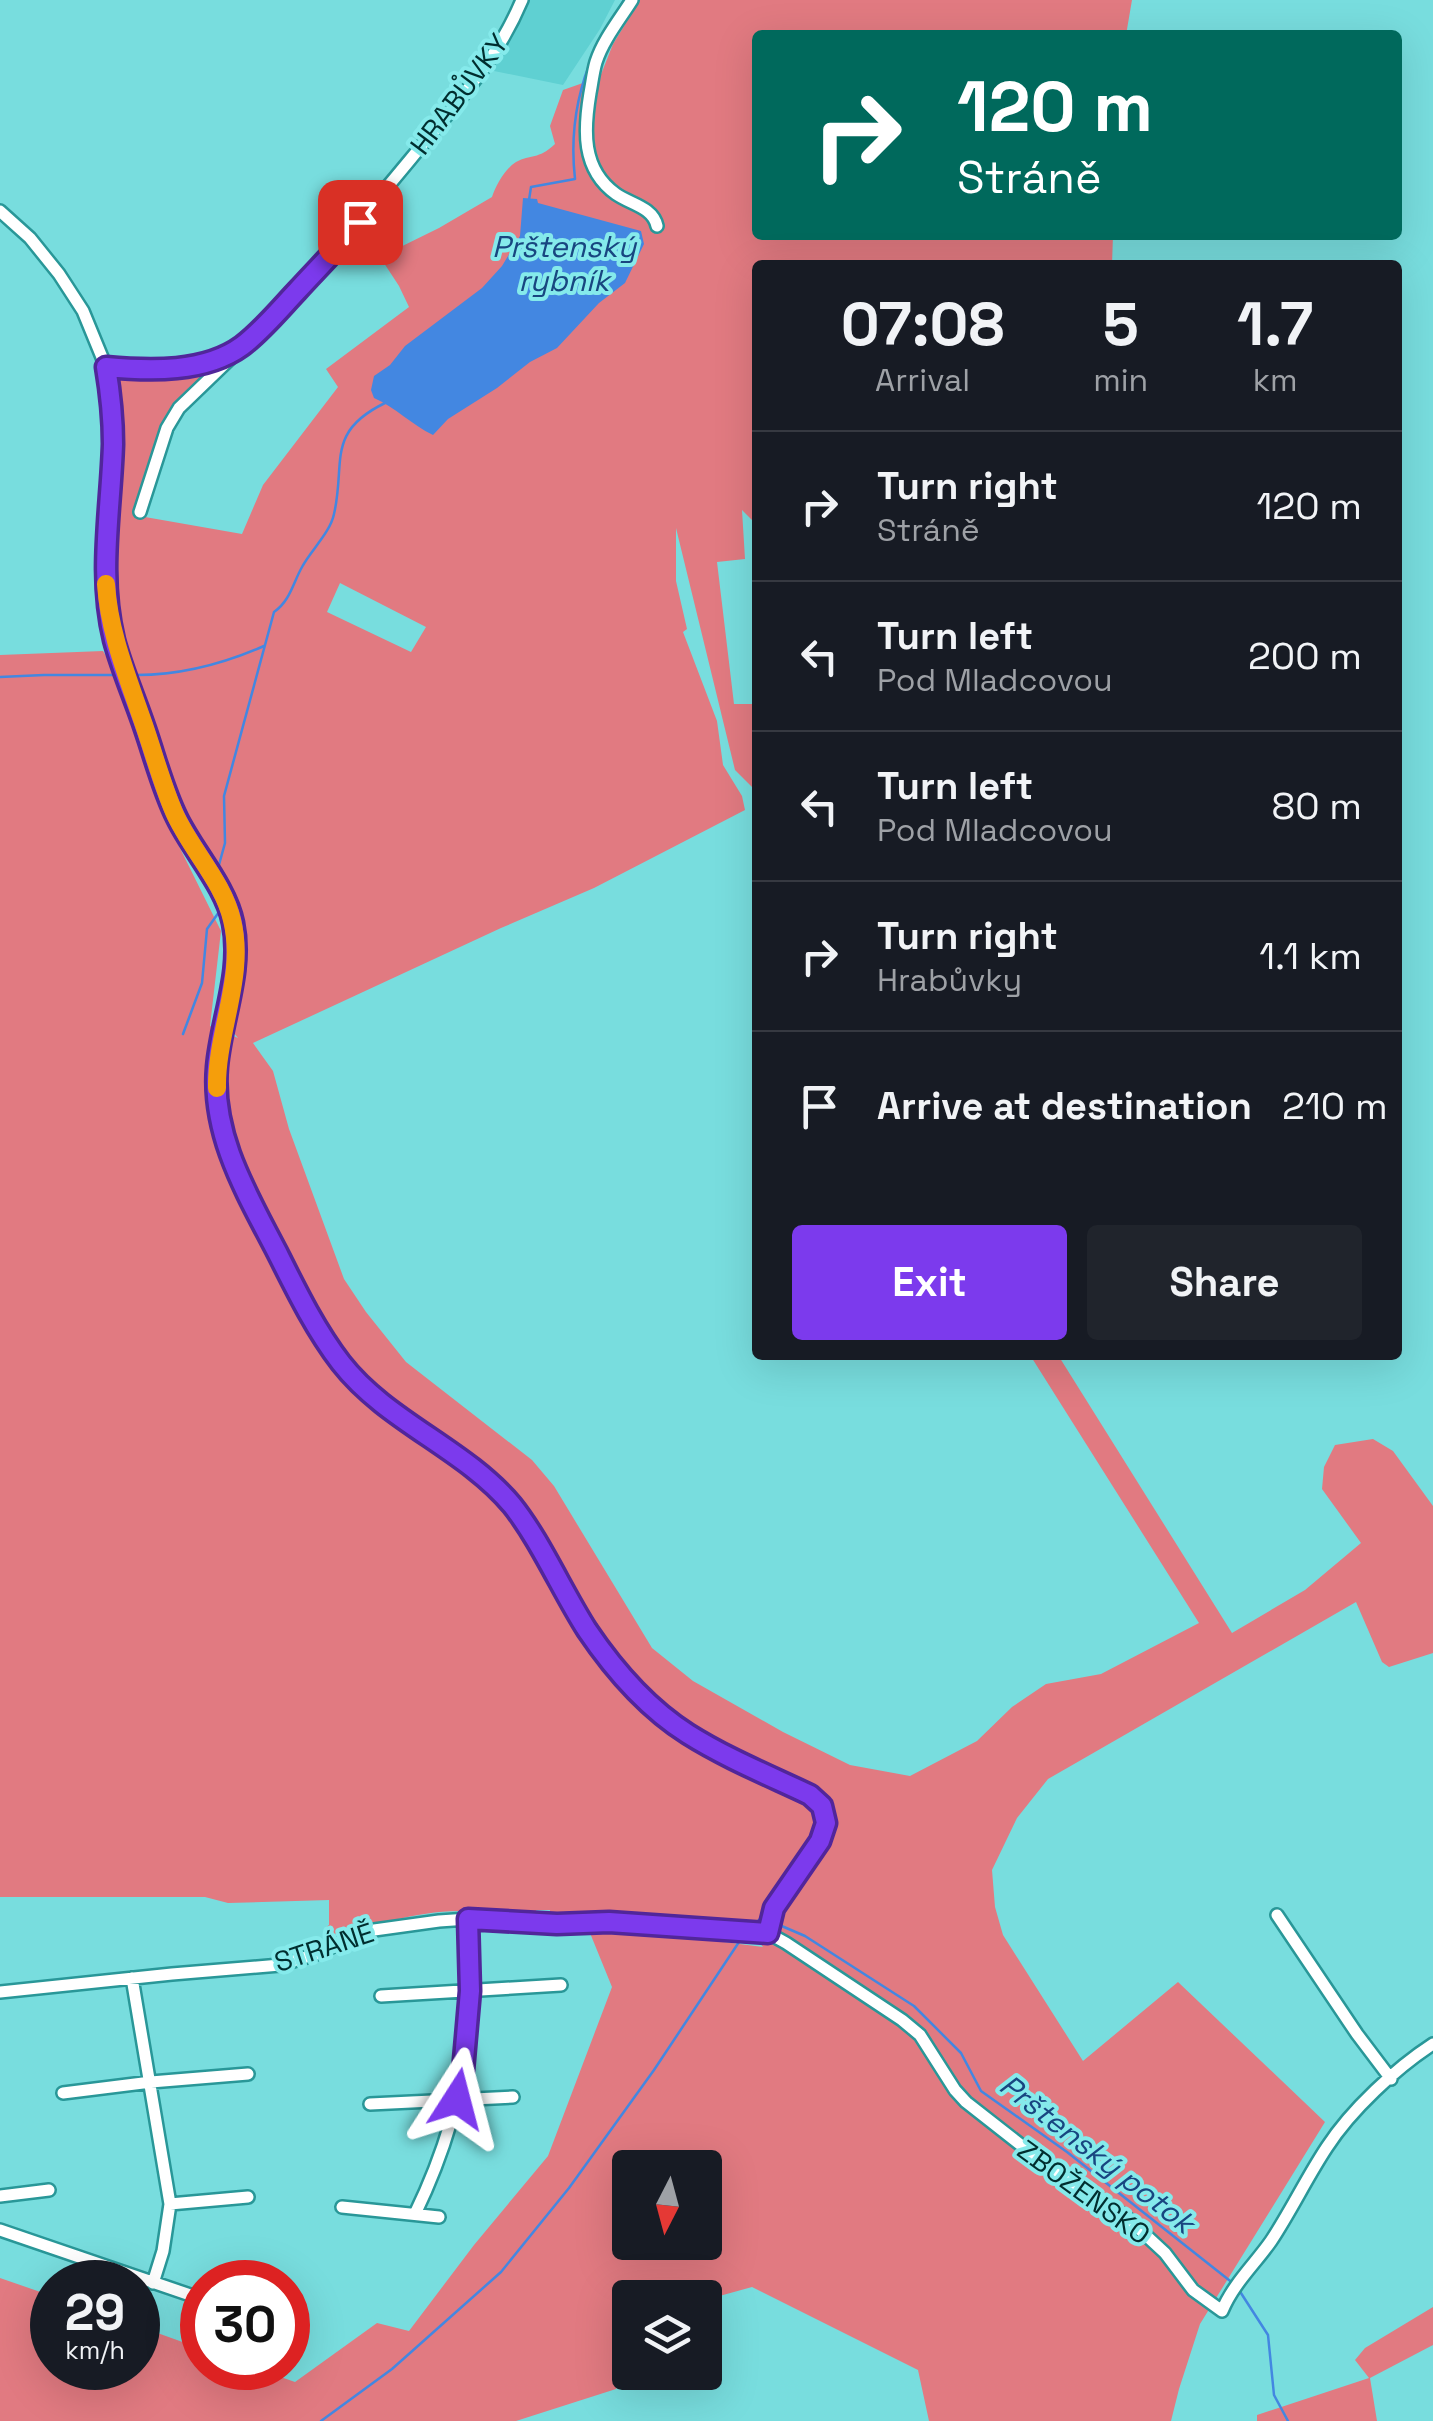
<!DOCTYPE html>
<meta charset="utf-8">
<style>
body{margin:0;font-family:"Space Grotesk",sans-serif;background:#20242c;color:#f1f3f6;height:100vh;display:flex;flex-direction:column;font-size:38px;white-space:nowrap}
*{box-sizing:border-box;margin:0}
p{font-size:32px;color:#9ea1a6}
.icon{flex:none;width:55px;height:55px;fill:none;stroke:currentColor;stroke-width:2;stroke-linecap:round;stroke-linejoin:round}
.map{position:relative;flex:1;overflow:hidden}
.drawer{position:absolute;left:752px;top:260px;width:650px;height:1100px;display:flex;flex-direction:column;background:#171b24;border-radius:10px;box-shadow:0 10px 40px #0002}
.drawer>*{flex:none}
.banner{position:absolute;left:752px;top:30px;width:650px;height:210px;border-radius:10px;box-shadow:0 10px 40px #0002;background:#00695c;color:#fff;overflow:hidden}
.needle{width:65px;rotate:186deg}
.tools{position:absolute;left:612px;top:2150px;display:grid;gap:20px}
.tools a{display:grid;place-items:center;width:110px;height:110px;border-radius:10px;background:#171b24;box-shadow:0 10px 40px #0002;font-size:50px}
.speed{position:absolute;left:30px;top:2260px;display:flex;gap:20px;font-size:50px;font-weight:700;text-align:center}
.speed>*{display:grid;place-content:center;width:130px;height:130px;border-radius:50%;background:#171b24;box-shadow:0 10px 40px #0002;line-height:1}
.speed small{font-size:25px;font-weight:400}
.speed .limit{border:15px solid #d22;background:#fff;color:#111}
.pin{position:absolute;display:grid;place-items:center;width:85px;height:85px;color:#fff;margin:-42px;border-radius:20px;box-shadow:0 5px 15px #0006}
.me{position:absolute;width:110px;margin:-55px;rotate:9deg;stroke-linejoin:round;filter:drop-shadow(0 0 8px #0008)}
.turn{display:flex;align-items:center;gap:35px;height:210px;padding:0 40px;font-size:45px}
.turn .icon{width:130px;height:130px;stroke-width:2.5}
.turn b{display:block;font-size:70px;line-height:85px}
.eta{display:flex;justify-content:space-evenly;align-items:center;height:170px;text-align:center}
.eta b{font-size:60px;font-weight:800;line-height:70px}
.button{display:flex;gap:20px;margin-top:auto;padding:20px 40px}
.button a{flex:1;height:115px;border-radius:10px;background:#7c3aed;color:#fff;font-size:40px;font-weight:800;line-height:115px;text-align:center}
.button a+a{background:#20242c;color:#f1f3f6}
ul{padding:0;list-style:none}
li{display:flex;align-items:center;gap:30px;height:150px;padding:0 40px;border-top:2px solid #363941}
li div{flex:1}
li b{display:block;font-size:38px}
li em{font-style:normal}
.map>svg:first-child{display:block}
</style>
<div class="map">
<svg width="1433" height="2421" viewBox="0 0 1433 2421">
<rect width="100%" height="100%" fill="#78ddde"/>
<path fill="#5fd0d2" d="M525 0H615L600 29 563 85 494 71 495 62 517 23Z"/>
<path fill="#e17a81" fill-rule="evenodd" d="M640 0H1132L1126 35H758V235H1113L1112 265H758L757 525 742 510 745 559 717 562 734 704H757V792L735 770 676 528V581L687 629 683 632 717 721 723 765 742 796 745 810 594 888 501 928 253 1043 273 1071 289 1129 344 1279 366 1312 406 1362 532 1460 554 1486 652 1648 693 1681 783 1732 850 1765 910 1776 977 1741 1012 1707 1046 1684 1101 1674 1199 1623 1030 1355H1058L1232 1633 1305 1590 1361 1543 1322 1489 1324 1467 1335 1445 1373 1439 1393 1451 1433 1506V1653L1389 1667 1382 1662 1356 1602 1048 1779 1017 1818 992 1870 995 1907 1003 1935 1083 2061 1178 1982 1325 2122 1200 2324 1179 2389 1171 2421H929L918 2370 752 2287 705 2300V2298H630V2372L616 2389 516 2421H0V2278L52 2296V2368H138V2326L202 2349V2368H255L295 2382 377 2323 409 2331 474 2245 548 2156 612 1987 590 1933 693 1938 763 1947 746 1925 579 1914 550 1918V1910H536L537 1914C511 1916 485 1911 459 1911 415 1911 372 1927 329 1935L324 1929 329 1925V1900L228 1903 205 1897H0V655L103 651C116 672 128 696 133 720L171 830 221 931 210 1026 238 1038 233 1032 245 955 242 915 211 859 209 860 181 800 175 798 129 666 112 586 119 432 114 375H173L221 361 177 400 155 448 138 511 145 517 242 534 263 485 338 387 326 369 409 307 399 286 380 257 439 228 492 197C496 185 505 169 516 162 531 154 538 160 555 144L550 126 563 90 600 77 613 44ZM340 583 426 627 411 652 327 612ZM630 2168H705V2242H630Z
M1433 2307V2345L1370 2378 1377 2421H1257V2415L1369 2378 1355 2360 1365 2348Z"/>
<path fill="#4387e1" d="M523 198 537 199 538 203 641 231 644 244 625 283 599 303 557 348 530 362 497 388 448 419 433 435C412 425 395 407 374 398L371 390 374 376 390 365 405 346 482 288 502 266 520 236Z"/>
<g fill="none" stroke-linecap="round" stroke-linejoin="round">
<path stroke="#4387e1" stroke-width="2.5" d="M617 12 624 0
M529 200 531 187 575 179C570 135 576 94 594 53
M131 675C176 676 223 664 264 646
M0 677 44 675H123
M217 872 225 843 224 796 274 612C290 601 293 583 302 567 311 550 330 533 334 514 346 463 325 432 385 403
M183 1034 202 983 207 929 219 912 213 890
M777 1924 805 1936 914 2006 961 2053 981 2091 1067 2152 1234 2284
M752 1927 764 1915
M1239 2290 1268 2335 1274 2395 1288 2421
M321 2421 392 2369 501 2272 569 2188 654 2070 743 1936"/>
<defs>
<path id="minor" d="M632 0C620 19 603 40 596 62 593 72 592 83 590 93 584 129 581 169 616 194 630 204 653 207 657 226
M0 211 30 238 59 274 83 311 106 367 113 439 105 567 106 595 115 644C128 679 140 715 153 751 160 772 165 795 175 815 191 849 224 884 233 921 244 971 220 1020 217 1070 213 1135 245 1191 274 1247 294 1286 313 1323 338 1358 384 1423 467 1448 515 1510 543 1545 564 1594 589 1633 615 1672 648 1709 689 1734 727 1758 770 1776 810 1795L823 1805C831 1854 789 1870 774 1910 771 1917 770 1926 768 1933
M106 367C150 371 201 372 240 347 261 334 292 297 309 277 351 232 389 185 428 138 465 93 499 55 522 0
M140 512 167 428 179 408 235 354
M1277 1915 1357 2034 1391 2079
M132 1978 170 2204 248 2197
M0 1992 172 1974 280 1965 316 1954 367 1931 439 1921 468 1919 557 1924 609 1922 759 1932 768 1933 786 1943 902 2020 920 2035 955 2090 966 2102 1064 2179 1124 2215 1165 2253 1193 2290 1222 2311C1233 2284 1255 2264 1271 2241 1291 2211 1307 2177 1327 2147 1351 2110 1396 2068 1433 2044
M381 1996 561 1985
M63 2093 151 2082 248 2074
M370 2104 513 2097
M0 2196 49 2190
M342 2207 439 2217
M415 2214C449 2144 470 2067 470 1989 470 1966 468 1942 468 1919
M0 2230 202 2299
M153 2283 163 2251 170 2204"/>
</defs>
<use href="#minor" stroke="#299798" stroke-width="16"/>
<use href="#minor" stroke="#fff" stroke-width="11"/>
</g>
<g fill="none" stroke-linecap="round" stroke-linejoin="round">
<defs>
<path id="route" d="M360 222C340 246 318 268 297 291 280 309 262 331 242 346 205 373 150 371 106 367 110 391 113 419 113 444 111 510 98 575 114 640 122 670 135 699 145 729 155 758 163 790 177 818 193 851 226 887 233 923 243 972 221 1019 217 1067 211 1135 247 1194 277 1252 296 1290 315 1329 341 1363 387 1422 464 1448 512 1505 540 1540 562 1591 587 1630 614 1670 647 1708 688 1734 726 1758 770 1776 810 1795L822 1806 826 1823 820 1841 774 1908 768 1933 609 1922 557 1924 468 1919 470 1991 463 2071 457 2099"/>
</defs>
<use href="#route" stroke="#51269a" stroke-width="25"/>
<use href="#route" stroke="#7c3aed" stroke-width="18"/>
<path stroke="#f59e0b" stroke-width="18" d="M106 584C109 633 128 678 144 725 154 754 162 784 174 812 190 849 223 881 232 920 246 976 216 1032 217 1088"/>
</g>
<g text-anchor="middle" stroke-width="8" stroke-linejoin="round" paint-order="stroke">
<g font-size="28" fill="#002e2f" stroke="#85eaeb">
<text transform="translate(459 94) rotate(-53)" y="10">HRABŮVKY</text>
<text transform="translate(324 1947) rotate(-18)" y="10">STRÁNĚ</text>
<text transform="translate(1084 2192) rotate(36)" y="10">ZBOŽENSKO</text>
</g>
<g font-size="30" font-style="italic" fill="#184680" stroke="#85eaeb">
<text x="564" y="257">Prštenský<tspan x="564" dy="34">rybník</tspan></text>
<text transform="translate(1097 2154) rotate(38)" y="10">Prštenský potok</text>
</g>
</g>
</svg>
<div class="tools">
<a><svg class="needle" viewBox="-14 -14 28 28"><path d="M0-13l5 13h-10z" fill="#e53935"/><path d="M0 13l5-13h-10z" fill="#9ea1a6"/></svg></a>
<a><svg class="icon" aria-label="layers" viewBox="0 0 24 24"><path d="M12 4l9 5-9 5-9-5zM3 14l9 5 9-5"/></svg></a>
</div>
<div class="speed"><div>29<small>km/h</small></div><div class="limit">30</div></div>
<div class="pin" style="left:360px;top:222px;background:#d93025"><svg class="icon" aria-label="arrive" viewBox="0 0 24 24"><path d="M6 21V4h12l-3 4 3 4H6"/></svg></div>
<svg class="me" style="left:457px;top:2099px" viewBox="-20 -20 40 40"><path d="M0-17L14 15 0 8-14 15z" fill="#7c3aed" stroke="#fff" stroke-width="4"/></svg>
<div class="banner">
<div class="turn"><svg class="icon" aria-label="right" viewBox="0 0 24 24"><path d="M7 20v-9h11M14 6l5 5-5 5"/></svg><div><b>120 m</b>Stráně</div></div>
</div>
<section class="drawer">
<div class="eta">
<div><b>07:08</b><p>Arrival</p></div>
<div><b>5</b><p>min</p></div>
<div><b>1.7</b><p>km</p></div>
</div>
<ul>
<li><svg class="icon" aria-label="right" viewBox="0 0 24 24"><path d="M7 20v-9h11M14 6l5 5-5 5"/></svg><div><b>Turn right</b><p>Stráně</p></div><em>120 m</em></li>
<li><svg class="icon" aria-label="left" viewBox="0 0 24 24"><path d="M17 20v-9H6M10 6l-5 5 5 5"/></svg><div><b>Turn left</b><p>Pod Mladcovou</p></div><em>200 m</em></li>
<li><svg class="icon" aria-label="left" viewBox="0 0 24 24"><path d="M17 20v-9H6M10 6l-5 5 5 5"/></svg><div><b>Turn left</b><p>Pod Mladcovou</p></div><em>80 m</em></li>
<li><svg class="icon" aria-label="right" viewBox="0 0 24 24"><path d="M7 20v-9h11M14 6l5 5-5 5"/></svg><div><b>Turn right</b><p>Hrabůvky</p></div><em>1.1 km</em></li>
<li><svg class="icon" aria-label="arrive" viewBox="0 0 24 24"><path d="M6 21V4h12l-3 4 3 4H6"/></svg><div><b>Arrive at destination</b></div><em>210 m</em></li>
</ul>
<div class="button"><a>Exit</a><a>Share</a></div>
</section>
</div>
